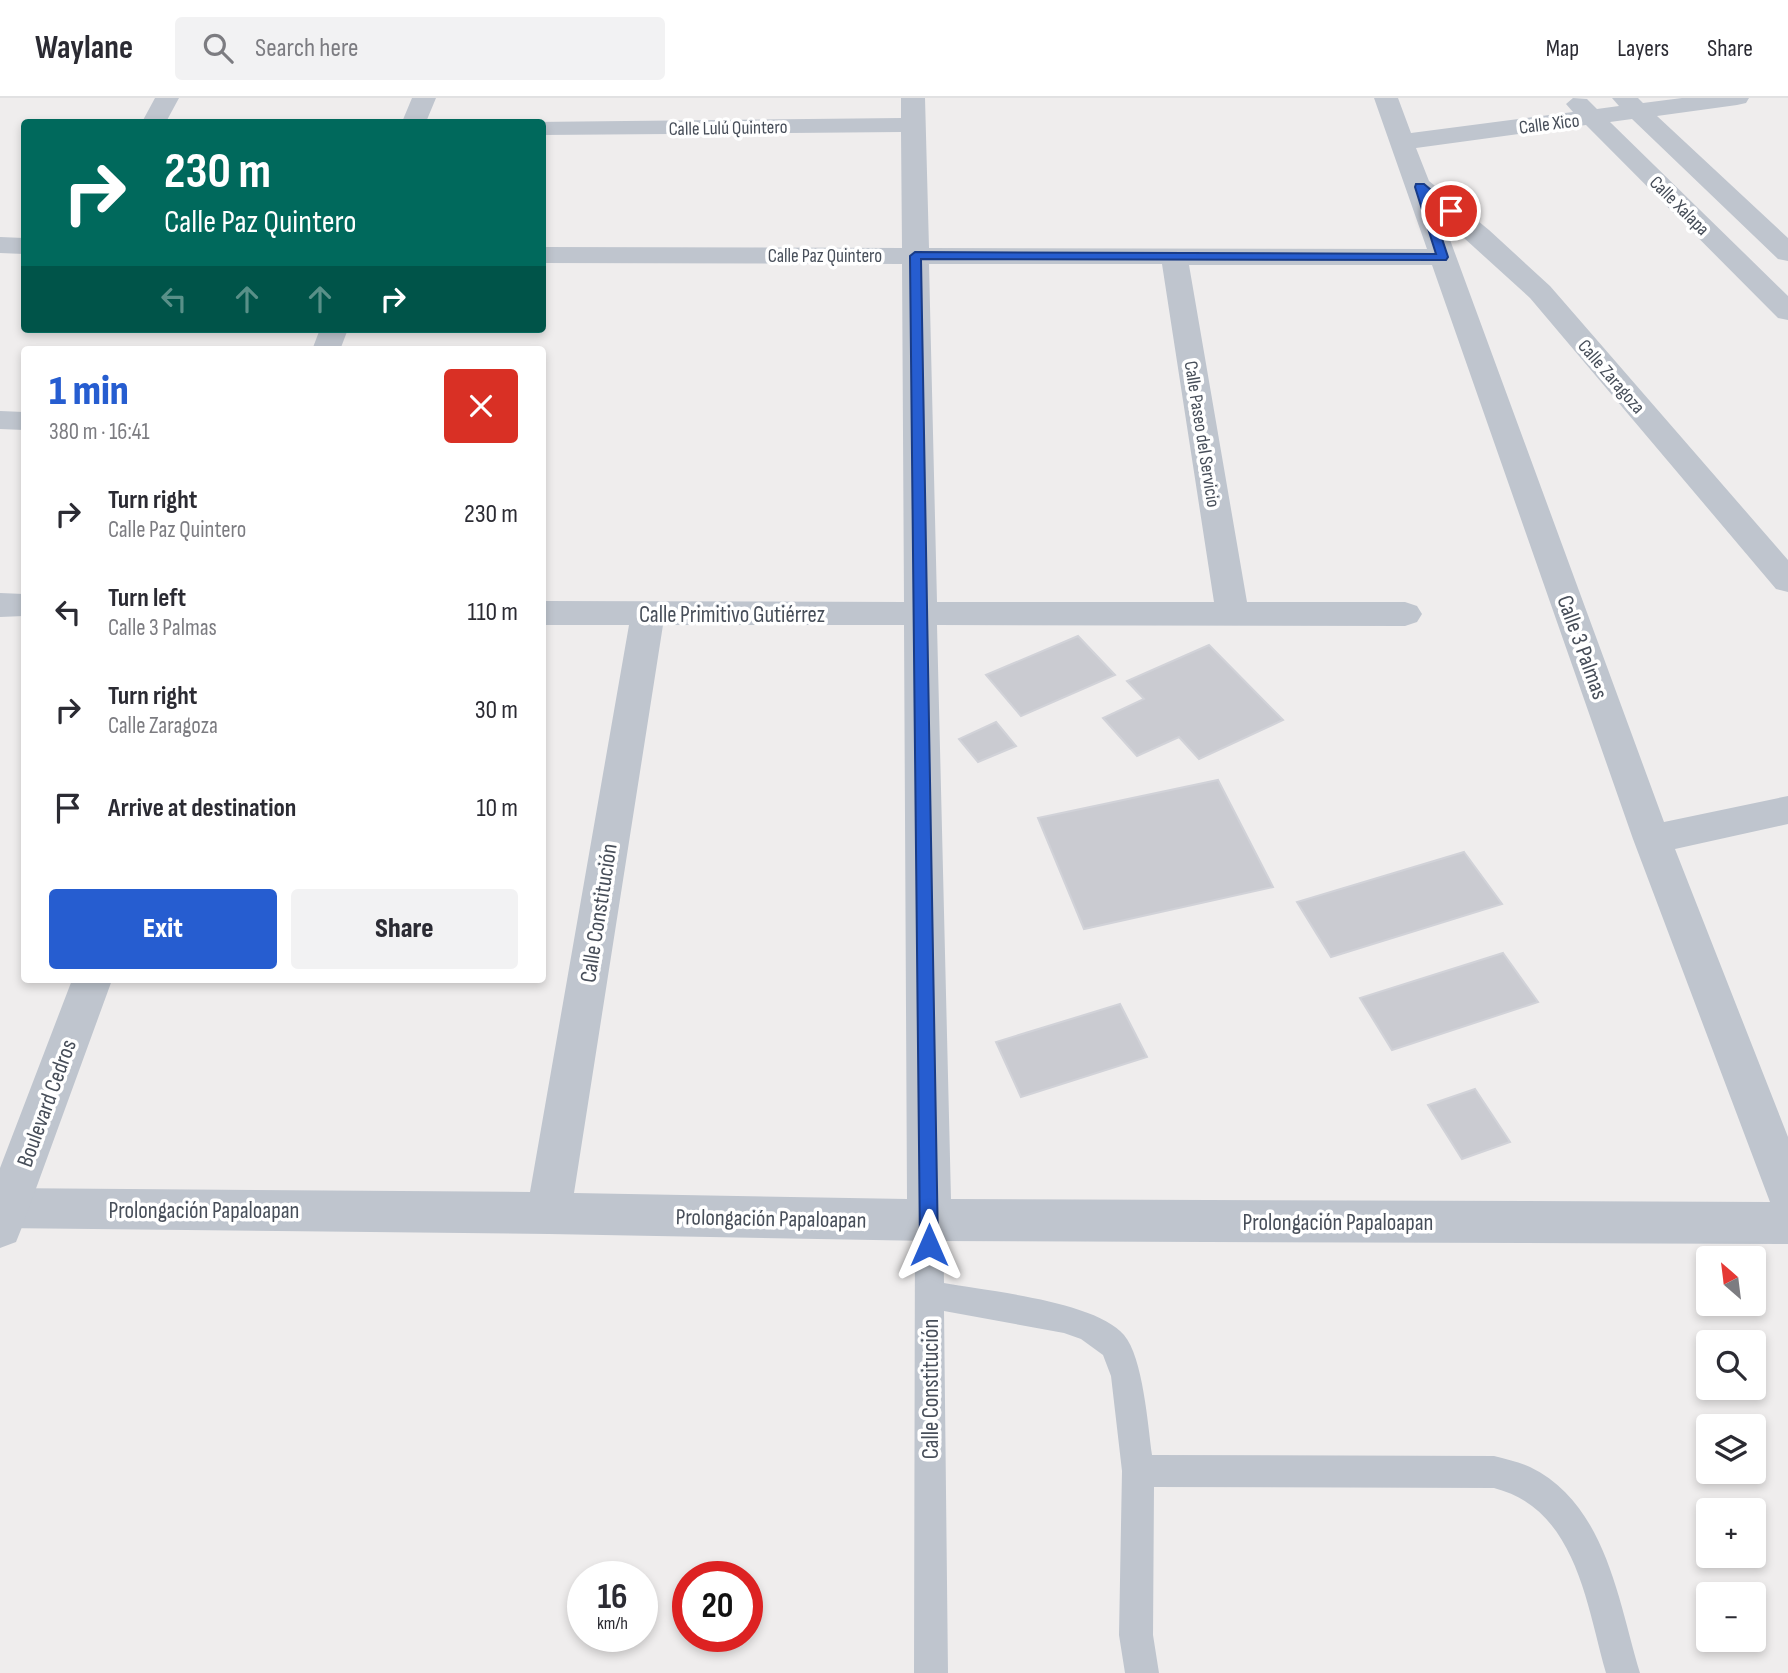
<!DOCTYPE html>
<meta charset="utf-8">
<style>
body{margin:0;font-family:"Sofia Sans Condensed",sans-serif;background:#f2f2f3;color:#2b2b33;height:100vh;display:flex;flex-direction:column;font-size:26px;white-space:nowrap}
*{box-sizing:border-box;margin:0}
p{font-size:23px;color:#7c7c81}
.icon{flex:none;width:38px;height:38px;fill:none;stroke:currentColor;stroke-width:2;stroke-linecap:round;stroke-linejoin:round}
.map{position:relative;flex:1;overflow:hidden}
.sheet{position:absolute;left:21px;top:248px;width:525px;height:637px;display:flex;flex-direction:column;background:#fff;border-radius:7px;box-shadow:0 4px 10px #0003}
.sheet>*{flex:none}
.guide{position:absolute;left:21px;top:21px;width:525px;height:214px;border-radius:7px;box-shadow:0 4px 10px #0003;background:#00695c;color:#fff;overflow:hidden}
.needle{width:46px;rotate:332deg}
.buttons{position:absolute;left:1696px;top:1148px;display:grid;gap:14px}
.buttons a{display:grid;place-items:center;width:70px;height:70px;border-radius:7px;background:#fff;box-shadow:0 4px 10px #0003;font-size:35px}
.speed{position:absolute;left:567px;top:1463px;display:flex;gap:14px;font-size:35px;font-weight:700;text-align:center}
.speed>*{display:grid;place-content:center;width:91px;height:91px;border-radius:50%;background:#fff;box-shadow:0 4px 10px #0003;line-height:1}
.speed small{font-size:18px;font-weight:400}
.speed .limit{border:10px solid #d22;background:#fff;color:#111}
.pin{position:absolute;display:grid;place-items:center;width:60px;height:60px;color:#fff;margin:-30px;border:4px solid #fff;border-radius:50%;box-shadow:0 2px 7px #0007}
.me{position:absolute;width:77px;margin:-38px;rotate:0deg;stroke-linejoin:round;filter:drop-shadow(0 0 5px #0008)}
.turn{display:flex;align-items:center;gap:24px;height:147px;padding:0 28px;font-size:32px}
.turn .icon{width:91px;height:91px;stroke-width:2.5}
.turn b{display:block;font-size:49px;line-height:60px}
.lanes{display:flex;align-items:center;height:66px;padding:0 28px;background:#0003;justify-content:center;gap:35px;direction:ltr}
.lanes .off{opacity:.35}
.round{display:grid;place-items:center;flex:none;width:74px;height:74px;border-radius:7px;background:#f2f2f3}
.headline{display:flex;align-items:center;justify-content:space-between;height:119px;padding:0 28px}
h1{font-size:42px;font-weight:800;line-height:52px;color:#265dd0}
.button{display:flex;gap:14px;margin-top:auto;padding:14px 28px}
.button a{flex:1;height:80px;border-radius:7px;background:#265dd0;color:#fff;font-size:28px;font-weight:800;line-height:80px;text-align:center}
.button a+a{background:#f2f2f3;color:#2b2b33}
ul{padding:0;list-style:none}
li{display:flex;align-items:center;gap:21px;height:98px;padding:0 28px}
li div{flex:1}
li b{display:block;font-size:26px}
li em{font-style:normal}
header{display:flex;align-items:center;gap:42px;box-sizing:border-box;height:98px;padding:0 35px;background:#fff;border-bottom:2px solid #e1e1e2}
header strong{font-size:33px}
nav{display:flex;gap:38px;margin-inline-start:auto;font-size:24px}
.search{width:490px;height:63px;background:#f2f2f3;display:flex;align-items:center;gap:18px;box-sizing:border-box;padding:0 24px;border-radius:7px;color:#7c7c81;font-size:26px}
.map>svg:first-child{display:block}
</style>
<header>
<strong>Waylane</strong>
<div class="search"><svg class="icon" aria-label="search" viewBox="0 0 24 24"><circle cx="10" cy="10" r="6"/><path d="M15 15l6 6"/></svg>Search here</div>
<nav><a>Map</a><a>Layers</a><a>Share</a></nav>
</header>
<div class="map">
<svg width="1788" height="1575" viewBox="0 0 1788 1575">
<rect width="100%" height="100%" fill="#efeded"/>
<path fill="#cacbd1" stroke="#d1d2d8" stroke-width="2" d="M1078 538 1115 577 1021 618 986 577Z
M1209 547 1283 622 1199 661 1179 639 1137 658 1103 620 1144 601 1127 583Z
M996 624 1016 648 978 664 959 641Z
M1218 682 1273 789 1084 831 1038 720Z
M1464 754 1502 806 1331 859 1297 804Z
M1503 855 1538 904 1392 952 1360 900Z
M1120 906 1147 959 1021 999 996 944Z
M1475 991 1510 1044 1462 1061 1428 1007Z"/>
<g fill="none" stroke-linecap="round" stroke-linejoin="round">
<path fill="#bfc5ce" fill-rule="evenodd" d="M929 1109 939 1113 943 1122 944 1185C987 1193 1096 1203 1124 1237 1143 1259 1148 1328 1152 1357L1494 1358C1506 1361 1519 1364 1530 1369 1606 1406 1618 1502 1640 1575H1606C1586 1505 1576 1411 1494 1390L1154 1389 1153 1537 1159 1575H1125L1119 1537 1122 1373 1111 1278 1103 1257 1081 1241 1064 1235 944 1213 948 1575H914L915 1122 919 1113Z"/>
<path fill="#bfc5ce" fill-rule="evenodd" d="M155 0H179L166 24H142Z
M901 0H925L929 150 1427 151 1374 0H1398L1411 35 1573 14 1566 6 1573 0 1587 1 1597 11 1619 8 1612 0H1638L1643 5 1682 0H1749L1746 5 1737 7 1657 18 1788 140V163L1778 161 1632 21 1610 24 1788 198V222L1778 220 1586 27 1416 50 1429 83 1489 132 1550 188 1788 462V494L1776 491 1530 200 1442 120 1664 724 1788 698V726L1675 751 1788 1039V1146L929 1143 549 1136 0 1130V1090L530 1094 629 527H542V503L904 504 902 166 542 165V149L902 150 901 34 542 37V24H534L901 20ZM929 166H1162L1214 504H937ZM1189 167H1432L1633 741 1770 1104 951 1101 937 527 1405 528 1417 524 1422 516 1417 508 1405 504H1247ZM663 527H904L907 1101 574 1095Z
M0 139 24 140V156L0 155Z
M0 313 24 314V332L0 331Z
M0 495 24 496V518L0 519Z"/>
<path fill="#bfc5ce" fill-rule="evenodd" d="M412 0H436L426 24H402Z
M320 231H348L340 252H312Z
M72 882H112L22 1129 16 1144 0 1150V1070Z"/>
</g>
<path fill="#265dd0" stroke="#193c87" stroke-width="2" d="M1416 86H1424L1456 113 1447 115 1429 101 1448 159 1446 162 921 161 938 1147 936 1153 929 1156 922 1153 920 1147 910 158 915 154 1436 156 1415 89Z"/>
<g text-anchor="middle" stroke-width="7" stroke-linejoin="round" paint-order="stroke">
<g font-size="19" fill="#474e59" stroke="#fff">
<text transform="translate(1549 25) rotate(-7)" y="7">Calle Xico</text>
<text transform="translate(728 29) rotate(-1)" y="7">Calle Lulú Quintero</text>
<text transform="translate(1680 107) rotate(45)" y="7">Calle Xalapa</text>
<text x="825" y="164">Calle Paz Quintero</text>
<text transform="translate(1612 278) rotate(49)" y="7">Calle Zaragoza</text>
<text transform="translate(1203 336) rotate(81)" y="7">Calle Paseo del Servicio</text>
</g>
<g font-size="23" fill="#474e59" stroke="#fff">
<text x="732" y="524">Calle Primitivo Gutiérrez</text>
<text transform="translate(1583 549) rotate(70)" y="8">Calle 3 Palmas</text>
<text transform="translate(598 815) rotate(-81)" y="8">Calle Constitución</text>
<text transform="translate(46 1005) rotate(-70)" y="8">Boulevard Cedros</text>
<text x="204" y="1120">Prolongación Papaloapan</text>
<text transform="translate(771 1120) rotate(1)" y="8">Prolongación Papaloapan</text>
<text x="1338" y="1132">Prolongación Papaloapan</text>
<text transform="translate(930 1291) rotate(-90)" y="8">Calle Constitución</text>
</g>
</g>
</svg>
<div class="buttons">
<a><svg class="needle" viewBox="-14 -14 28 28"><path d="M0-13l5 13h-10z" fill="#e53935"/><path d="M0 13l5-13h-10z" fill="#7c7c81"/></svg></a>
<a><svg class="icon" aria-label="search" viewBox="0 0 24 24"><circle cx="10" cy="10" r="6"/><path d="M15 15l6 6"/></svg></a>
<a><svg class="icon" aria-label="layers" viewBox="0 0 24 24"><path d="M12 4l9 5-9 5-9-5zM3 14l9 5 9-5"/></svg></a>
<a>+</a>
<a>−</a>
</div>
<div class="speed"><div>16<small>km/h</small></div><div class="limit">20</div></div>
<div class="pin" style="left:1451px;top:113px;background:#d93025"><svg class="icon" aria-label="arrive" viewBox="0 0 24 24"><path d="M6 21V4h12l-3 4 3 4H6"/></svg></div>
<svg class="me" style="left:929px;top:1147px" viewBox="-20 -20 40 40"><path d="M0-17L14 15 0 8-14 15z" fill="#265dd0" stroke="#fff" stroke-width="4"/></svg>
<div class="guide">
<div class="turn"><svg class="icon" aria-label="right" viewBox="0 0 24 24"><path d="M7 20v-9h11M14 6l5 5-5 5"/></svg><div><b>230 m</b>Calle Paz Quintero</div></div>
<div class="lanes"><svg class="icon off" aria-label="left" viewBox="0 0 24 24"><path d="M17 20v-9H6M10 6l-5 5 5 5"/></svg><svg class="icon off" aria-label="ahead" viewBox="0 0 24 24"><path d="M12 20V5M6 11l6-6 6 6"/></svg><svg class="icon off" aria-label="ahead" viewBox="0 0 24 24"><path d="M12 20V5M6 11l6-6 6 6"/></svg><svg class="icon" aria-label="right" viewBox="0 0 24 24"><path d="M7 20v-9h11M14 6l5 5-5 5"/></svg></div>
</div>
<section class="sheet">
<div class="headline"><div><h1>1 min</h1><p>380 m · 16:41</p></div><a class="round" style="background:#d93025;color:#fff"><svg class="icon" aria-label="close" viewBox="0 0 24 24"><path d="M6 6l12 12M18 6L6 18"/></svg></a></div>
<ul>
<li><svg class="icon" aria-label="right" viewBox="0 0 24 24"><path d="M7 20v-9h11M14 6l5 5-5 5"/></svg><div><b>Turn right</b><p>Calle Paz Quintero</p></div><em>230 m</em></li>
<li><svg class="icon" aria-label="left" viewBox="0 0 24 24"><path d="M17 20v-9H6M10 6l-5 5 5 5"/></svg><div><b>Turn left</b><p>Calle 3 Palmas</p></div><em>110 m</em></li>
<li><svg class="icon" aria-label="right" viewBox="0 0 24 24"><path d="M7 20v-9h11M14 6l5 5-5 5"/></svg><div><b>Turn right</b><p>Calle Zaragoza</p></div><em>30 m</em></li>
<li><svg class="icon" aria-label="arrive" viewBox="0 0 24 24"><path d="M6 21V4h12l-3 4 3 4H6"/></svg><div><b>Arrive at destination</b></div><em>10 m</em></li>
</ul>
<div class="button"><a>Exit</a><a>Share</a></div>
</section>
</div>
